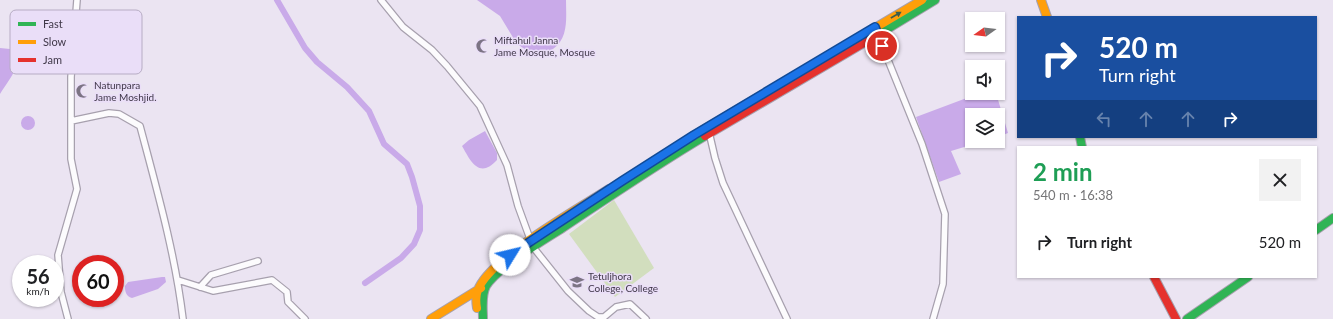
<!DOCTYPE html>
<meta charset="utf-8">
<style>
body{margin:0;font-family:Lato,sans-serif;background:#f2f2f2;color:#202124;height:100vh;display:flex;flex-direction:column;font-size:15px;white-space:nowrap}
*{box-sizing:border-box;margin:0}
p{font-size:13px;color:#757577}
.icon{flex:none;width:22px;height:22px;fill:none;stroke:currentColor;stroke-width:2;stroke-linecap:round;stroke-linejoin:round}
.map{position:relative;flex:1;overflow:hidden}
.sheet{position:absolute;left:1017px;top:146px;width:300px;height:132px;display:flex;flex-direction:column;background:#fff;border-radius:0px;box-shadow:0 1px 3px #0004}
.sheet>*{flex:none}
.top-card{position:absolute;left:1017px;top:16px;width:300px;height:122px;border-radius:0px;box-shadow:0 1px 3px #0004;background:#1a4fa0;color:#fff;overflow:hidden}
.needle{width:26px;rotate:256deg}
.buttons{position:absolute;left:965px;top:12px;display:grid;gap:8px}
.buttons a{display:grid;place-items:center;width:40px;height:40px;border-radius:0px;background:#fff;box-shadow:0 1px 3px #0004;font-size:20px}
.speed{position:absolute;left:12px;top:255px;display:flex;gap:8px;font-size:20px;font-weight:700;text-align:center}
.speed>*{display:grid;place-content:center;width:52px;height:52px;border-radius:50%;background:#fff;box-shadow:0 1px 3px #0004;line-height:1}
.speed small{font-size:10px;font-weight:400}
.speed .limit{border:6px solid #d22;background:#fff;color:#111}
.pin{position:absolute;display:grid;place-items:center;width:34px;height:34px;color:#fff;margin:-17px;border:2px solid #fff;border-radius:50%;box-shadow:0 1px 4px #0007}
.me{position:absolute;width:44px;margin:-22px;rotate:54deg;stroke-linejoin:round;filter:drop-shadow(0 0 3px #0008)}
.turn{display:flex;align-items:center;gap:14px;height:84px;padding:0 16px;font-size:18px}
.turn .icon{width:52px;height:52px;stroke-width:2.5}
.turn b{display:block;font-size:28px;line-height:34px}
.lanes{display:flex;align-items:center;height:38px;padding:0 16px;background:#0003;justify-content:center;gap:20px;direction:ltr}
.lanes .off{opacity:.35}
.round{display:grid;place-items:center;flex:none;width:42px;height:42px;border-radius:0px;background:#f2f2f2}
.head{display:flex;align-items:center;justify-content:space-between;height:68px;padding:0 16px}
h1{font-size:24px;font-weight:700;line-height:30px;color:#1e9e55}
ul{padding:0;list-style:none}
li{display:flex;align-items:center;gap:12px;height:56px;padding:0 16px}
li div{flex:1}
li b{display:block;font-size:15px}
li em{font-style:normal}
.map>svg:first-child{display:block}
</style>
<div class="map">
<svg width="1333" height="319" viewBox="0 0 1333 319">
<rect width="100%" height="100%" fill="#ebe4f2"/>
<path fill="#d2debe" d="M614 200 654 268 615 297 569 234Z"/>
<path fill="#c9aae9" d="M477 0H566C566 17 569 38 553 49 548 52 540 53 534 55L517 44 500 16Z
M0 48 10 49C25 65 8 80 0 94Z
M980 93H996L1008 133 998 137V115H972V141H984L951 151 961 174 939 182 916 117Z
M21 123a7 7 0 1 1 14 0a7 7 0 1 1-14 0Z
M485 131 497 153V160C479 180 470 160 462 146L469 140Z
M162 277H165L166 282 158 289 132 298C126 296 125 292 125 286L128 282Z"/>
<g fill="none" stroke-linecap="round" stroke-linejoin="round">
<path stroke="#c9aae9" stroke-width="6" d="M277 0 305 48 317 62 347 87 369 111 384 144 407 164 412 177 420 206V230L414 244 401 258 365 283"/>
<defs>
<path id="street" d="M381 0 403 27 432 50 447 66 480 106 507 165 518 206 533 247 568 291 589 311 598 317H604L616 307 630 304 646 319
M877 33 922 144 945 214 943 284 933 319
M71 121 109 113 119 114 140 126C157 190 175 253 183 319
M709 132 715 158 723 183 787 319
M178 280 213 291 272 280 287 292 288 302 305 319
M200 287 211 275 258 261
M68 319 61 292 58 255 77 189 71 159V77L77 0"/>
<path id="fast" d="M879 34 935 0
M1080 137 1082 147
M1316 230 1333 218
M483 319C483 309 481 295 486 286 496 269 543 240 561 229 609 197 656 165 705 136
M1187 319 1248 277"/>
<path id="slow" d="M1041 0 1047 17
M693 136 922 0
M477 308C476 302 476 295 478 290 490 258 578 209 609 189
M431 319 481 288"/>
<path id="jam" d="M705 136 879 34
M1154 277 1176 319"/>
</defs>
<use href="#street" stroke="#a7a0ae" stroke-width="8"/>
<use href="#fast" stroke="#a7a0ae" stroke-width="10"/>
<use href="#slow" stroke="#a7a0ae" stroke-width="10"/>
<use href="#jam" stroke="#a7a0ae" stroke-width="10"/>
<use href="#street" stroke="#fcfbfd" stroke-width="5.5"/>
<use href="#fast" stroke="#30b455" stroke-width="8"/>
<use href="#slow" stroke="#ff9f0a" stroke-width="8"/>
<use href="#jam" stroke="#e5322d" stroke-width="8"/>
</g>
<defs><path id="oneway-solid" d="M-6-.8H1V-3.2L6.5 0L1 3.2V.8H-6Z"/></defs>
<use fill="#3b5d4d" href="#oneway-solid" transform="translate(896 15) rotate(-30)"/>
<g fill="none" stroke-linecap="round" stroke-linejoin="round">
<defs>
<path id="route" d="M510 255 622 181 694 135 875 27 882 46"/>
</defs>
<use href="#route" stroke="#114b97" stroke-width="10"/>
<use href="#route" stroke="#1a73e8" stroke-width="7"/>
</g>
<defs>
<symbol id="mosque-bare" viewBox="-9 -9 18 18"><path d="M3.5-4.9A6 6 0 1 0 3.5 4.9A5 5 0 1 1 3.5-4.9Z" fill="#7c7484" stroke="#eadef8" stroke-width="2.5" paint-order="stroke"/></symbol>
<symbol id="university-bare" viewBox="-9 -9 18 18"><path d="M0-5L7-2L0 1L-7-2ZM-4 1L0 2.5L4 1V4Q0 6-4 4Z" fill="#7c7484" stroke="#eadef8" stroke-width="2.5" paint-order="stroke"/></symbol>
</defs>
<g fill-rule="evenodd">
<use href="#mosque-bare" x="473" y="36" width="20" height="20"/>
<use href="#mosque-bare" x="73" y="81" width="20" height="20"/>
<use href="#university-bare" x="567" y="272" width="20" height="20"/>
</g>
<g text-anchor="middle" stroke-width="3" stroke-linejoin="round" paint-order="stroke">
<g font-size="10" fill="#403849" stroke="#eadef8" text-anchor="start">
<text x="494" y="44">Miftahul Janna<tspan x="494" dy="12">Jame Mosque, Mosque</tspan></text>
<text x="94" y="89">Natunpara<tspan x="94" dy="12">Jame Moshjid.</tspan></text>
<text x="588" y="280">Tetuljhora<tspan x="588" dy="12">College, College</tspan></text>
</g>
</g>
<rect x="10" y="10" width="132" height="64" rx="6" fill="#eadef8" stroke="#b7acc4" stroke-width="1"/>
<rect x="18" y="22" width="18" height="4" fill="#30b455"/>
<rect x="18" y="40" width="18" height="4" fill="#ff9f0a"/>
<rect x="18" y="58" width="18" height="4" fill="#e5322d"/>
<g font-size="11" fill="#403849">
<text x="43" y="28">Fast</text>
<text x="43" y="46">Slow</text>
<text x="43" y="64">Jam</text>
</g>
</svg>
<div class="buttons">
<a><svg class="needle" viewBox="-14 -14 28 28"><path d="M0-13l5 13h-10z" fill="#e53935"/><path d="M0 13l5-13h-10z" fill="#757577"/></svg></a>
<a><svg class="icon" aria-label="sound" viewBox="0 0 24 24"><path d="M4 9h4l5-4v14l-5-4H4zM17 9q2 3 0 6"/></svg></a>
<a><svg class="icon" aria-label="layers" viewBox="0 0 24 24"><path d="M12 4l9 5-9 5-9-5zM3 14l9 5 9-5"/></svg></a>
</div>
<div class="speed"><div>56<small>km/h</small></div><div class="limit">60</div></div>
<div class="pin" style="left:882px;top:46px;background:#d93025"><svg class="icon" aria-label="arrive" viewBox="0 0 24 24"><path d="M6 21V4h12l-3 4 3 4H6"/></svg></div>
<svg class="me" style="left:510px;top:255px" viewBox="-20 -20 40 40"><circle r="19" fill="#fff"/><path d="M0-13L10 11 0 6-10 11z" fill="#1a73e8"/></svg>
<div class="top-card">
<div class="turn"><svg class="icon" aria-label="right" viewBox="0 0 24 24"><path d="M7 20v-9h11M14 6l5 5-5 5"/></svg><div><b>520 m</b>Turn right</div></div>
<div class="lanes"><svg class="icon off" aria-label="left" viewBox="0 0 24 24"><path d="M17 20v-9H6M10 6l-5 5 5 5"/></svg><svg class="icon off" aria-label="ahead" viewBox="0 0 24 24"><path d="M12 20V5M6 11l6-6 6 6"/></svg><svg class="icon off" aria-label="ahead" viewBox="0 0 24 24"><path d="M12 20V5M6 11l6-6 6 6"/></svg><svg class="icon" aria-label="right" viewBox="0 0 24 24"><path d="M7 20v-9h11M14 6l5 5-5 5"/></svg></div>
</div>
<section class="sheet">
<div class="head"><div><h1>2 min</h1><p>540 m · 16:38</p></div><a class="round"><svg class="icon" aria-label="close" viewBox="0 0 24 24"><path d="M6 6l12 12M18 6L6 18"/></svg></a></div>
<ul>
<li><svg class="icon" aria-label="right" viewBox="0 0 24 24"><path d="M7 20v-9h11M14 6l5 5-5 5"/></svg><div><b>Turn right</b></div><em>520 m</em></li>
</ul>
</section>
</div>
